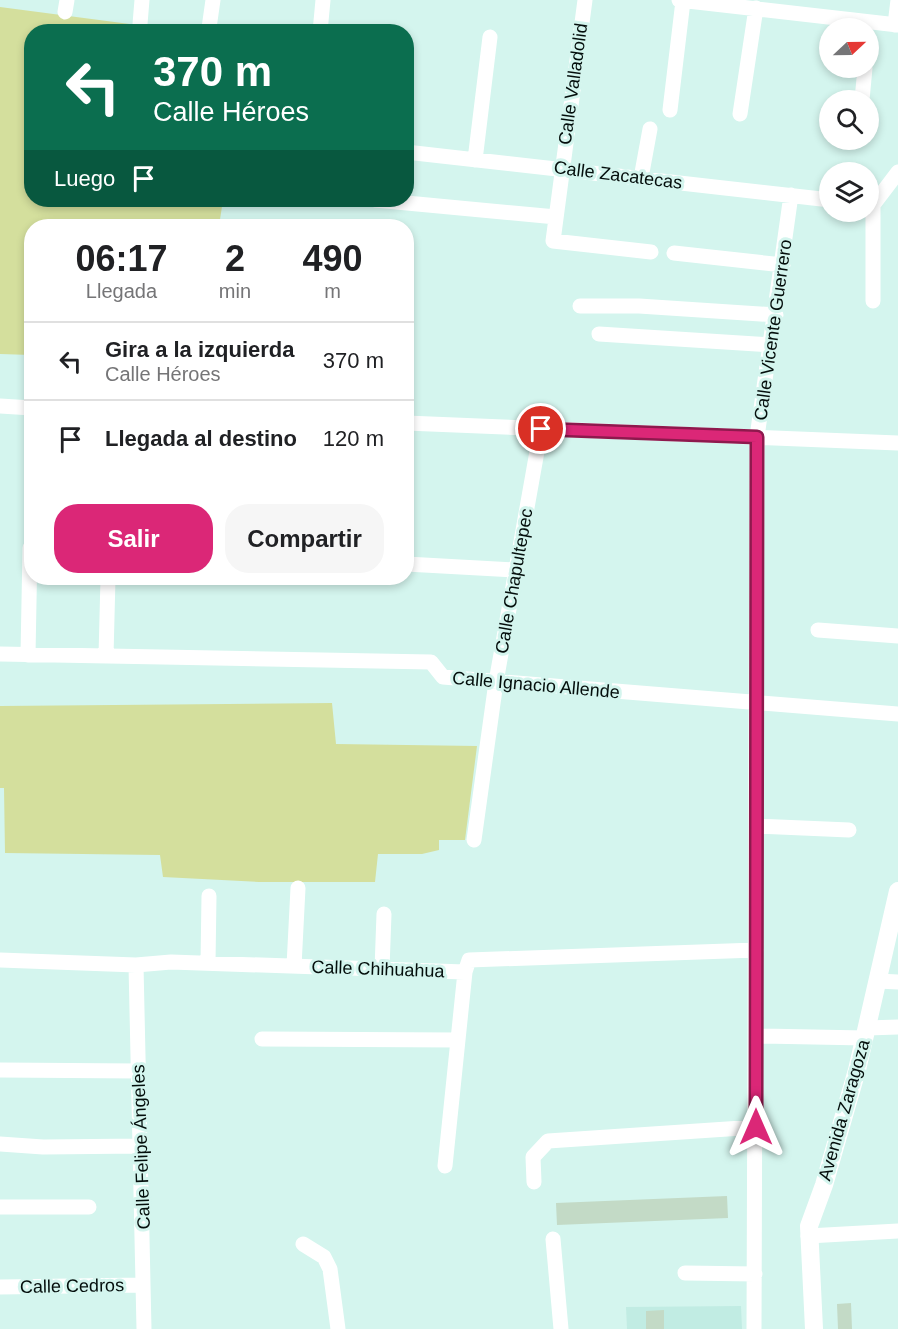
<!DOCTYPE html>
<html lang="es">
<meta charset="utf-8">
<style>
body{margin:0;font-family:Arial,sans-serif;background:#f6f6f6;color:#202124;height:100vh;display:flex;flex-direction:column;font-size:22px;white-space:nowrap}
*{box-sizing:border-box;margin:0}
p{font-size:20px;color:#757577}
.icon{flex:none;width:33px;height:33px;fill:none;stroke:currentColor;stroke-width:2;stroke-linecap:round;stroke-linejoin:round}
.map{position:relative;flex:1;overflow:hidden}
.side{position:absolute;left:24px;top:219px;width:390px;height:366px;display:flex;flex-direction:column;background:#fff;border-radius:24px;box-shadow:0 3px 9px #0003}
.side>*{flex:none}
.top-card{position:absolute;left:24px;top:24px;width:390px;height:183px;border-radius:24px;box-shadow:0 3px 9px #0003;background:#0b6e4f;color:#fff;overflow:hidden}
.needle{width:39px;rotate:68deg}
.buttons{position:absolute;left:819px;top:18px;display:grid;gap:12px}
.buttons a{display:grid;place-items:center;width:60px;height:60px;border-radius:50%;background:#fff;box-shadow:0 3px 9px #0003;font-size:30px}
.pin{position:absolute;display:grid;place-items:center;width:51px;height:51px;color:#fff;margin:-26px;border:3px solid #fff;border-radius:50%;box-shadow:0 2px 6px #0007}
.me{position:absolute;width:66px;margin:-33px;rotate:0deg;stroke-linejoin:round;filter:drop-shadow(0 0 4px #0008)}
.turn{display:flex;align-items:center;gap:21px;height:126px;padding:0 30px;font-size:27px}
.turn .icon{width:78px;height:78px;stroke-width:2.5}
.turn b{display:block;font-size:42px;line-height:51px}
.then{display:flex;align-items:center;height:57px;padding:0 30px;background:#0003;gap:12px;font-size:22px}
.eta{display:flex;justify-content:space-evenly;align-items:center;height:102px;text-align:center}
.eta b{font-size:36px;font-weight:700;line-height:42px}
.primary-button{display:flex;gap:12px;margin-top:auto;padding:12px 30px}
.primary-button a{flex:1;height:69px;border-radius:24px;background:#db2777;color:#fff;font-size:24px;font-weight:700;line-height:69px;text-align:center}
.primary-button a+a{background:#f6f6f6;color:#202124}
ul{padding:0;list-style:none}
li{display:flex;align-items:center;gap:18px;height:78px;padding:0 30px;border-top:2px solid #e0e0e0}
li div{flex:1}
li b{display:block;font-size:22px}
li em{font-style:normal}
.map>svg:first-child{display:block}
</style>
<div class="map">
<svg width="898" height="1329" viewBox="0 0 898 1329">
<rect width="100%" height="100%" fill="#d4f5ee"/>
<path fill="#c1ece3" d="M741 1306 742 1329H627L626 1307Z"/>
<path fill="#d4df9d" d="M0 7 183 31 32 32V200H223L219 226H32L31 355 0 354Z
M332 703 336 744 477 746 465 840H439V850L422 854H378L375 882H259L163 877 160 855 5 853 4 788H0V706Z"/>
<path fill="#c3dac6" d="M727 1196 728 1218 557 1225 556 1203Z
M851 1303 852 1329H838L837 1304Z
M664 1310V1329H646V1311Z"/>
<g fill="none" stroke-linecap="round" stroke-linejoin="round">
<path stroke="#95afa9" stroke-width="2" stroke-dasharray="3 4.5" stroke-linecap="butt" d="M31 396 32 387"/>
<path stroke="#fff" stroke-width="15" d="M585 0 553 241 651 252
M679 0 898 25
M65 12 67 0
M140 24 142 0
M895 25 898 0
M209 28 213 0
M320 32 323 0
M862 100 865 68
M670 110 683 1
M740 114 756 8
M406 152 830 200
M475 160 490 37
M641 178 650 129
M375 200 556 217
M868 205H873L898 172
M674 253 783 265
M873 301V205
M580 306H639L776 315
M599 334 772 345
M0 406 32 408
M406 423 898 443
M406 564 516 570
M818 630 898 636
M0 654 431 662 443 677 898 714
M28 655 30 548
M106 656 108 578
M756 826 849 830
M474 840 496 682 541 429
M0 960 136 965 171 962 465 972
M208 963 209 896
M136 965 144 1329
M294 966 298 888
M382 969 384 914
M878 981 898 982
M867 1028 898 1027
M756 1036 865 1038
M262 1039 458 1040
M0 1070 138 1071
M0 1144 43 1147 142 1146
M445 1166 465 972 469 960 756 950
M534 1182 533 1157 548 1141 757 1127
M0 1207H89
M808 1236 898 1231
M553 1239 561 1329
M303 1244 324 1257 330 1269 338 1329
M685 1273 755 1274
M0 1287 143 1285
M754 1329 757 437 791 195"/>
<path stroke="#fff" stroke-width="18" d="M814 1329 809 1226 824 1185 857 1070 898 891"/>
</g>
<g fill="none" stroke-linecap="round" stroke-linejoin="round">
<defs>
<path id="route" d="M541 429 757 437 756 1127"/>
</defs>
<use href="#route" stroke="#8e194d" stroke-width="15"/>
<use href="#route" stroke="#db2777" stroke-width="10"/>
</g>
<g text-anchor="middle" stroke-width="6" stroke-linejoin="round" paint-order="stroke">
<g font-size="18" fill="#040e0c" stroke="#d4f5ee">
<text transform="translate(573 84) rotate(-82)" y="6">Calle Valladolid</text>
<text transform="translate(618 175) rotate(7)" y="6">Calle Zacatecas</text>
<text transform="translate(773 330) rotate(-82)" y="6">Calle Vicente Guerrero</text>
<text transform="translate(514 581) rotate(-80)" y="6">Calle Chapultepec</text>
<text transform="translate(536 685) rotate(5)" y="6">Calle Ignacio Allende</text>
<text transform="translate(378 969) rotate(2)" y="6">Calle Chihuahua</text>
<text transform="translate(844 1110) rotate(-74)" y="6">Avenida Zaragoza</text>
<text transform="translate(141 1147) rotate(-92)" y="6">Calle Felipe Ángeles</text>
<text transform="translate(72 1286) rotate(-1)" y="6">Calle Cedros</text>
</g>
</g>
</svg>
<div class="buttons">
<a><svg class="needle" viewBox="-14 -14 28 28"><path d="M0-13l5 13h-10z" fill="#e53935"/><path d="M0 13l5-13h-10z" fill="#757577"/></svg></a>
<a><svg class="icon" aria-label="search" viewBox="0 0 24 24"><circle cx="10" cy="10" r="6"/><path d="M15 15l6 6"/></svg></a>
<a><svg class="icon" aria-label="layers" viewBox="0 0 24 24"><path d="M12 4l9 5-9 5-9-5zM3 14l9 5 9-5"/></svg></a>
</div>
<div class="pin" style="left:541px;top:429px;background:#d93025"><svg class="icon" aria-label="arrive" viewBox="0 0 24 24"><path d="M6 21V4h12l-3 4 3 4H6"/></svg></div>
<svg class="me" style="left:756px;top:1127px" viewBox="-20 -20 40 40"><path d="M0-17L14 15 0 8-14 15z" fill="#db2777" stroke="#fff" stroke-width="4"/></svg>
<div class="top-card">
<div class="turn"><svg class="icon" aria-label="left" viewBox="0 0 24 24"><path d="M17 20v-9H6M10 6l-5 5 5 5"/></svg><div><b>370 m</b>Calle Héroes</div></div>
<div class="then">Luego<svg class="icon" aria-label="arrive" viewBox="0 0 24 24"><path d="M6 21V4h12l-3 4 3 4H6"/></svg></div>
</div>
<section class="side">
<div class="eta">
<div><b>06:17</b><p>Llegada</p></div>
<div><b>2</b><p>min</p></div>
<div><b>490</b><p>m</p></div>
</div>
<ul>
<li><svg class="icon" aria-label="left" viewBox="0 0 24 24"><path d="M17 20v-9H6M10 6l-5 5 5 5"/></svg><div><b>Gira a la izquierda</b><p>Calle Héroes</p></div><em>370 m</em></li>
<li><svg class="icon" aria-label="arrive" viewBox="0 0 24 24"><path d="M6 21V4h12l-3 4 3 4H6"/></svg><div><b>Llegada al destino</b></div><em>120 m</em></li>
</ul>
<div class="primary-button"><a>Salir</a><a>Compartir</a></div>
</section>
</div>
